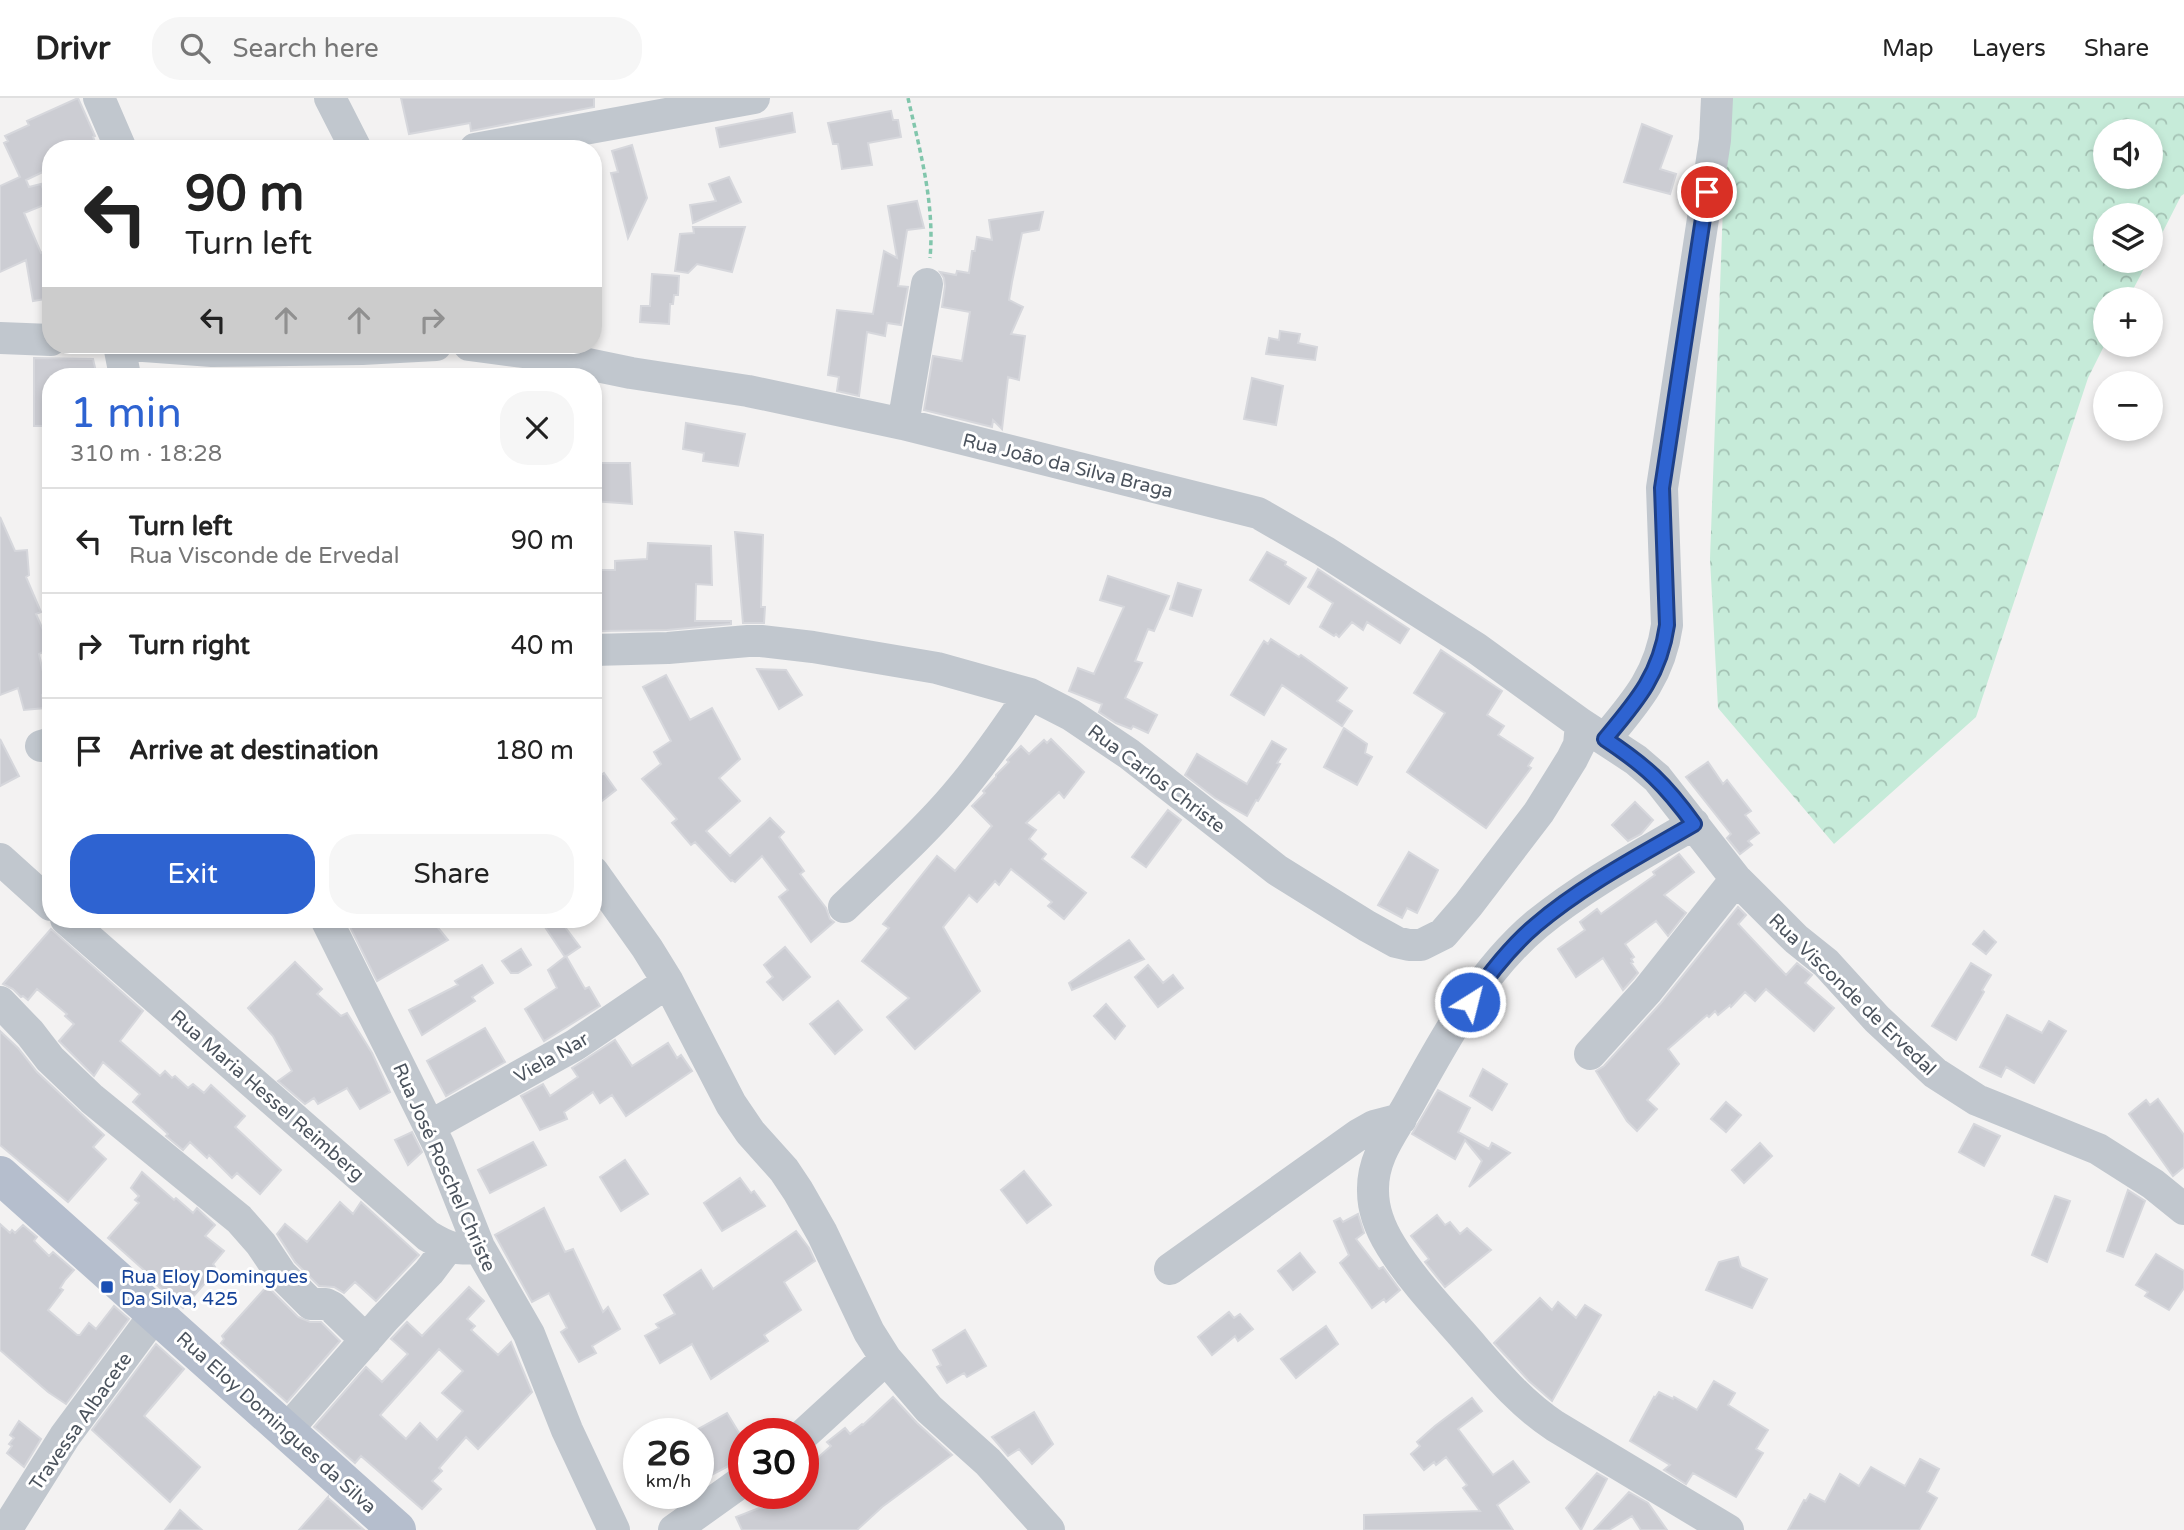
<!DOCTYPE html>
<meta charset="utf-8">
<style>
body{margin:0;font-family:"Varela Round",sans-serif;background:#f6f6f6;color:#222;height:100vh;display:flex;flex-direction:column;font-size:26px;white-space:nowrap}
*{box-sizing:border-box;margin:0}
p{font-size:23px;color:#767676}
.icon{flex:none;width:38px;height:38px;fill:none;stroke:currentColor;stroke-width:2;stroke-linecap:round;stroke-linejoin:round}
.map{position:relative;flex:1;overflow:hidden}
.drawer{position:absolute;left:42px;top:270px;width:560px;height:560px;display:flex;flex-direction:column;background:#fff;border-radius:28px;box-shadow:0 4px 10px #0003}
.drawer>*{flex:none}
.banner{position:absolute;left:42px;top:42px;width:560px;height:214px;border-radius:28px;box-shadow:0 4px 10px #0003;background:#fff;color:#222;overflow:hidden}
.buttons{position:absolute;left:2093px;top:21px;display:grid;gap:14px}
.buttons a{display:grid;place-items:center;width:70px;height:70px;border-radius:50%;background:#fff;box-shadow:0 4px 10px #0003;font-size:35px}
.speed{position:absolute;left:623px;top:1320px;display:flex;gap:14px;font-size:35px;font-weight:700;text-align:center}
.speed>*{display:grid;place-content:center;width:91px;height:91px;border-radius:50%;background:#fff;box-shadow:0 4px 10px #0003;line-height:1}
.speed small{font-size:18px;font-weight:400}
.speed .limit{border:10px solid #d22;background:#fff;color:#111}
.pin{position:absolute;display:grid;place-items:center;width:60px;height:60px;color:#fff;margin:-30px;border:4px solid #fff;border-radius:50%;box-shadow:0 2px 7px #0007}
.me{position:absolute;width:77px;margin:-38px;rotate:36deg;stroke-linejoin:round;filter:drop-shadow(0 0 5px #0008)}
.turn{display:flex;align-items:center;gap:24px;height:147px;padding:0 28px;font-size:32px}
.turn .icon{width:91px;height:91px;stroke-width:2.5}
.turn b{display:block;font-size:49px;line-height:60px}
.lanes{display:flex;align-items:center;height:66px;padding:0 28px;background:#0003;justify-content:center;gap:35px;direction:ltr}
.lanes .off{opacity:.35}
.round{display:grid;place-items:center;flex:none;width:74px;height:74px;border-radius:28px;background:#f6f6f6}
.headline{display:flex;align-items:center;justify-content:space-between;height:119px;padding:0 28px}
h1{font-size:42px;font-weight:600;line-height:52px;color:#2e63d1}
.button{display:flex;gap:14px;margin-top:auto;padding:14px 28px}
.button a{flex:1;height:80px;border-radius:28px;background:#2e63d1;color:#fff;font-size:28px;font-weight:600;line-height:80px;text-align:center}
.button a+a{background:#f6f6f6;color:#222}
ul{padding:0;list-style:none}
li{display:flex;align-items:center;gap:21px;height:105px;padding:0 28px;border-top:2px solid #e0e0e0}
li div{flex:1}
li b{display:block;font-size:26px}
li em{font-style:normal}
header{display:flex;align-items:center;gap:42px;box-sizing:border-box;height:98px;padding:0 35px;background:#fff;border-bottom:2px solid #e0e0e0}
header strong{font-size:33px}
nav{display:flex;gap:38px;margin-inline-start:auto;font-size:24px}
.search{width:490px;height:63px;background:#f6f6f6;display:flex;align-items:center;gap:18px;box-sizing:border-box;padding:0 24px;border-radius:28px;color:#767676;font-size:26px}
.map>svg:first-child{display:block}
</style>
<header>
<strong>Drivr</strong>
<div class="search"><svg class="icon" aria-label="search" viewBox="0 0 24 24"><circle cx="10" cy="10" r="6"/><path d="M15 15l6 6"/></svg>Search here</div>
<nav><a>Map</a><a>Layers</a><a>Share</a></nav>
</header>
<div class="map">
<svg width="2184" height="1432" viewBox="0 0 2184 1432">
<defs>
<pattern id="forest-crowns" width="20" height="18" patternUnits="userSpaceOnUse" patternTransform="scale(1.75)"><rect width="20" height="18" fill="#c6ebd9"/><path d="M2 6a3 3 0 1 1 6 0M12 15a3 3 0 1 1 6 0" fill="none" stroke="#a3c1b3"/></pattern>
</defs>
<rect width="100%" height="100%" fill="#f3f2f2"/>
<path fill="url(#forest-crowns)" fill-rule="evenodd" d="M1727 0H2184V96L2181 98 2151 157V117H2105V163H2148L2128 201H2105V246L2088 280 1976 619 1834 746 1718 610 1710 461ZM2105 33H2151V79H2105Z"/>
<path fill="#cccdd3" stroke="#d6d7dc" stroke-width="2" fill-rule="evenodd" d="M78 0 95 38 93 39 98 51H51V70L26 82 29 89 41 86 49 105 24 115 41 155 51 151V200L33 203 26 162 0 174V88L20 79 4 45 8 43 5 38 29 27 27 23Z
M401 0H594V9L471 33 470 25 409 36Z
M891 13 893 22H898L901 39 868 45 872 67 842 71 838 46H833L828 25Z
M792 15 795 34 720 49 716 30Z
M1642 26 1672 38 1660 71 1676 76 1670 96 1624 84Z
M632 47 647 100 628 140 611 75 618 74 612 53Z
M729 79 741 104 693 125 690 107 716 103 709 86Z
M917 103 924 130 907 132 898 188 908 189 901 227 887 225 885 238 867 234 859 298 837 293 839 279 828 277 837 212 873 216 884 153 897 160 888 108Z
M1043 114 1039 132 1022 135 1012 184 1009 202 1023 209 1011 236 1025 238 1019 282 1008 279 1002 331 993 322 992 329 924 312 933 258 962 263 970 214 942 209 945 188 944 180 940 174 956 177 957 173 969 175 972 153H975L977 139 992 142 989 122Z
M693 129H745L732 174 697 166 688 175 675 173 680 136 694 135Z
M652 176 679 178 678 197H674L673 206H670L669 226 640 224 641 208H650Z
M1280 233 1300 236 1298 245 1317 249 1315 262 1266 256 1269 240 1279 242Z
M34 260 93 261 97 278H51V328H34Z
M1252 280 1283 288 1276 327 1244 321Z
M686 325 745 336 738 368 703 363 704 355 683 351Z
M593 365H630L632 406 593 403Z
M0 419 15 453 27 452 29 477 26 479 41 514 36 516 51 550 39 556 48 596 42 597 45 610 24 612 18 590 0 597Z
M735 434 763 437 761 509H765L764 525H743Z
M648 445 711 448 712 487 696 486 695 523H731V526L667 532 600 533V472H615V463L647 461Z
M1267 454 1286 464 1285 467 1306 480 1289 506 1250 482Z
M1318 471 1409 531 1400 545 1367 524 1363 532 1352 524 1339 539 1336 536 1334 538 1320 529 1333 505 1308 489Z
M1108 478 1169 498 1154 533 1148 531 1135 563 1142 565 1125 600 1157 617 1148 635 1133 628 1131 631 1116 625 1099 614 1102 606 1069 593 1078 570 1094 576 1124 509 1100 502Z
M1178 485 1201 492 1192 518 1170 511Z
M1271 541 1299 559 1301 557 1347 590 1337 603 1352 613 1342 628 1282 587 1264 617 1231 597 1264 543 1268 546Z
M1441 552 1502 593 1487 617 1504 628 1498 637 1533 660 1528 668 1531 670 1486 730 1407 674 1445 615 1414 595Z
M757 571 786 572 802 597 779 611Z
M666 577 690 622 712 610 740 661 719 680 740 703 706 733 730 758 770 720 784 734 779 739 804 773 800 776 826 810 830 821 834 824 811 844 779 799 788 792 762 758 735 784 732 782 731 783 695 744 691 747 672 725 677 721 642 681 661 666 654 654 671 643 643 589Z
M1344 630 1367 646 1365 655 1372 659 1357 687 1324 669Z
M0 641 19 678 0 688Z
M1051 641 1084 674 1064 700 1059 694 1026 725 1036 732 1029 741 1046 756 1042 761 1086 795 1064 821 1048 808 1052 804 1011 771 999 787 995 783 977 804 969 797 943 829 980 893 915 951 887 919 909 900 862 863 889 830 883 826 937 758 955 773 992 728 972 708 985 695 983 693 996 679V677L1009 664 1007 662 1021 648 1029 656 1044 642 1047 645Z
M1272 643 1286 651 1277 665 1280 666 1258 703 1256 702 1247 718 1215 700 1185 677 1197 656 1247 686Z
M1708 664 1723 686 1727 682 1751 713 1745 717 1759 735 1748 743 1752 747 1740 756 1727 740 1731 736 1686 679Z
M604 675 616 692 593 710V683Z
M1635 704 1653 722 1641 736 1628 743 1612 727Z
M1168 712 1181 722 1146 769 1132 759Z
M1409 754 1438 772 1417 815 1407 810 1402 820 1378 807Z
M1679 756 1694 774 1664 797 1686 815 1668 838 1656 823 1625 846 1634 859 1631 861 1633 864 1631 865 1638 875 1633 881 1623 892 1603 860 1576 879 1558 851 1585 832 1580 824 1597 811 1601 816 1655 777 1653 774Z
M1738 809 1746 817 1738 826 1786 877 1797 865 1812 877 1805 885 1834 910 1814 933 1766 891 1755 903 1745 894 1731 909 1730 907 1718 917 1715 913 1709 919 1707 917 1668 951 1679 966 1647 1002 1657 1011 1637 1033 1627 1023 1596 973 1604 968 1661 905Z
M346 821H431L448 842 377 883Z
M557 821H559L580 849 565 859 545 829Z
M51 831 143 913 120 943 160 978 165 973 172 980 175 978 188 990 193 986 204 995 211 987 245 1018 235 1029 281 1072 260 1096 237 1075 232 1080 209 1057 207 1060 190 1044 183 1052 166 1038 168 1036 133 1004 140 996 103 964 94 978 59 943 74 926 65 918 67 916 37 891 28 902 23 898 21 899 13 891 3 886Z
M1984 833 1996 844 1986 856 1973 846Z
M1129 842 1144 861 1072 892 1069 885Z
M785 849 810 879 783 902 767 884 773 879 764 867Z
M521 851 531 867 518 875H511L502 863Z
M566 858 585 891 589 889 600 908 544 943 525 911 557 890 548 872Z
M295 864 322 891 317 896 341 918 347 915 372 955 390 994 360 1011 347 990 318 1006 314 1000 305 1006 278 983 292 973 273 938 248 910Z
M1971 865 1991 877 1982 892 1984 894 1956 942 1932 928Z
M482 867 493 885 472 899 475 903 422 937 409 912 458 887 455 883Z
M1148 867 1163 885 1173 877 1183 890 1158 909 1135 879Z
M838 903 862 932 835 956 810 926Z
M1106 906 1125 928 1115 941 1094 918Z
M2007 917 2042 935 2049 923 2066 933 2034 985 2006 969 2001 979 1980 969Z
M485 930 505 964 446 998 427 963Z
M0 933 18 950 37 974 104 1037 93 1049 106 1061 68 1104 0 1047Z
M615 942 632 968 668 945 677 960 681 957 692 973 626 1018 612 997 600 1005 593 994 564 1014 567 1021 540 1032 521 998 543 986 550 998 578 979 572 970Z
M1483 971 1507 986 1492 1012 1470 998Z
M1438 992 1470 1010 1458 1034 1489 1051 1492 1045 1510 1055 1469 1089 1482 1063 1465 1042 1455 1061 1412 1036Z
M2158 1001 2184 1037V1069L2173 1078 2129 1016 2146 1002 2150 1007Z
M1726 1004 1741 1017 1726 1034 1711 1021Z
M1974 1026 2000 1038 1984 1068 1959 1054Z
M412 1034 422 1054 408 1067 395 1042Z
M533 1044 546 1067 490 1095 478 1072Z
M1760 1045 1772 1058 1744 1085 1732 1072Z
M625 1062 648 1096 621 1113 600 1079Z
M1024 1073 1051 1107 1027 1125 1001 1092Z
M142 1074 174 1102 176 1100 193 1115 197 1110 215 1127 205 1138 224 1153 213 1166 215 1169 205 1180 207 1183 183 1210 143 1175 145 1173 108 1140 139 1105 135 1102 139 1098 131 1090Z
M740 1080 751 1095 754 1093 765 1108 722 1133 704 1105Z
M2128 1092 2145 1103 2123 1159 2107 1153Z
M2055 1098 2070 1103 2047 1164 2032 1157Z
M340 1104 353 1116 361 1104 419 1157 376 1203 355 1184 344 1195 334 1189 319 1188 295 1164 277 1136 285 1126 307 1144Z
M544 1110 565 1154 573 1151 603 1214 608 1209 620 1231 592 1248 596 1255 579 1264 561 1234 567 1230 549 1195 532 1204 495 1137Z
M1358 1116 1364 1135 1356 1141 1379 1171 1383 1169 1400 1192 1386 1204 1384 1201 1372 1210 1340 1165 1349 1157 1334 1123 1340 1120 1343 1124Z
M1437 1117 1445 1127 1450 1124 1460 1136 1467 1130 1491 1152 1445 1189 1425 1164 1429 1161 1411 1138Z
M0 1126 10 1135 12 1132 15 1135 23 1127 37 1139 34 1143 49 1158 53 1154 74 1172 65 1182 60 1190 63 1192 48 1212 77 1237H80L89 1225 96 1231 114 1208 129 1221 66 1306 48 1294 0 1252Z
M796 1133 809 1150 815 1163 784 1184 801 1212 764 1237 768 1243 711 1281 692 1246 660 1265 645 1238 659 1230 656 1226 675 1216 664 1197 701 1172 713 1191Z
M1300 1155 1315 1174 1293 1192 1278 1173Z
M2156 1156 2184 1173V1190L2169 1212 2145 1198 2148 1194 2136 1187Z
M1738 1159 1741 1169 1767 1181 1752 1210 1706 1192 1719 1164Z
M267 1188 298 1219 310 1224H321L340 1243 287 1304 221 1245 224 1241 222 1238Z
M469 1189 484 1203 467 1221 475 1228 471 1232 498 1257 511 1244 532 1294 478 1351 466 1339 439 1370 442 1373 432 1383 441 1391 422 1411 361 1358 355 1365 314 1329 366 1269 382 1284 408 1256 391 1241 407 1224 422 1238ZM439 1251 463 1273 442 1295 463 1313 437 1342 420 1325 406 1341 380 1317Z
M1540 1200 1552 1212 1558 1204 1576 1220 1585 1207 1601 1217 1552 1303 1529 1283 1494 1245Z
M1229 1214 1234 1220 1240 1216 1253 1231 1238 1243 1235 1238 1212 1257 1198 1239Z
M1326 1228 1338 1246 1296 1280 1281 1261Z
M965 1232 986 1268 967 1279 964 1275 947 1285 937 1269 941 1267 933 1252Z
M156 1246 184 1271 144 1318 200 1369 170 1404 92 1332Z
M1714 1283 1735 1295 1728 1307 1768 1332 1756 1351 1763 1355 1736 1399 1693 1375 1686 1386 1664 1372 1670 1367 1630 1343 1654 1299 1655 1300 1659 1294 1673 1301 1674 1299 1697 1312Z
M893 1299 917 1325 952 1357 882 1409 857 1432H742L736 1419 772 1405 766 1395H803V1373L831 1348 827 1344 845 1330 850 1336 862 1326 863 1327Z
M1472 1300 1482 1313 1458 1331 1493 1377 1513 1363 1529 1384 1497 1407 1513 1432H1364V1417L1480 1413 1463 1390 1467 1387 1446 1359 1436 1367 1434 1364 1424 1372 1411 1356 1420 1348 1417 1344 1435 1328Z
M1034 1314 1053 1346 1032 1366 1019 1351 1008 1358 992 1339Z
M727 1315 744 1343V1360L698 1384V1331Z
M19 1323 41 1341 24 1369 7 1355 12 1348 9 1346 14 1340 10 1337Z
M1920 1361 1939 1371 1927 1394 1937 1400 1919 1432H1788L1804 1402 1806 1403 1810 1396 1825 1404 1840 1376 1859 1388 1871 1369 1905 1388Z
M1597 1375 1607 1381 1581 1432 1566 1410Z
M1629 1394 1648 1405 1667 1432H1641L1632 1418 1609 1432H1594Z
M328 1399V1400L364 1432H299Z
M180 1412 202 1432H165Z"/>
<g fill="none" stroke-linecap="round" stroke-linejoin="round">
<path stroke="#81c6ac" stroke-width="3.5" stroke-dasharray="5 3.5" stroke-linecap="butt" d="M908 0C920 53 935 106 930 160"/>
<path stroke="#c1c7ce" stroke-width="32" d="M99 0 121 51
M330 0 356 51
M475 51 754 0
M0 240 51 242
M119 247 125 278
M130 247 212 253 362 251 436 247
M469 247 539 256 631 275 748 293 903 326 1258 415 1324 453 1476 550 1581 626 1636 662 1657 680 1736 781 1796 841 1826 865 1877 921 1935 975 1977 1002 2098 1051 2153 1086 2184 1111
M903 326 927 186
M593 552 668 550 748 543H761L813 549 937 570 1030 596 1071 617 1129 656 1277 772 1367 828 1396 844 1409 847H1421L1443 836 1468 807 1539 714 1572 661 1579 647 1581 626
M1605 641C1636 604 1660 577 1667 527L1662 390 1715 42 1717 0
M41 648 51 645
M1694 726C1641 757 1585 787 1537 826 1482 872 1445 940 1411 1002 1395 1032 1372 1057 1373 1093 1373 1112 1381 1132 1391 1148 1410 1179 1437 1208 1461 1235 1491 1269 1516 1302 1555 1328L1728 1432
M0 761 51 807
M593 774 647 850 668 884 731 1006 750 1034 784 1072 798 1093 822 1135 869 1234 886 1261 929 1311 988 1364 1049 1432
M844 809C881 773 920 739 954 699 982 667 1006 632 1030 596
M66 821 428 1138C448 1150 456 1153 479 1149
M326 821 439 1048 479 1149 529 1236 567 1332 614 1432
M0 904 30 935 50 961 92 1001 239 1121 261 1146 281 1176 311 1206H326L332 1209 366 1242
M1590 956 1647 893 1736 781
M430 1028 575 947 668 884
M1170 1171 1358 1037 1374 1028 1401 1021
M286 1333 384 1221 429 1174 448 1149
M803 1337 886 1261
M6 1432 65 1338 156 1215
M674 1432 744 1382"/>
<path stroke="#b5becd" stroke-width="38" d="M0 1077 397 1432"/>
</g>
<g fill="none" stroke-linecap="round" stroke-linejoin="round">
<defs>
<path id="route" d="M1470 904C1489 876 1510 849 1536 827 1583 787 1641 757 1694 726 1665 686 1646 668 1605 641 1636 604 1660 577 1667 527L1662 390 1707 94"/>
</defs>
<use href="#route" stroke="#1e4088" stroke-width="18"/>
<use href="#route" stroke="#2e63d1" stroke-width="12"/>
</g>
<rect fill="#1a4fb4" stroke="#fff" stroke-width="2.5" x="100" y="1182" width="14" height="14" rx="3.5"/>
<g text-anchor="middle" stroke-width="6" stroke-linejoin="round" paint-order="stroke">
<g font-size="19" fill="#4b535d" stroke="#fff">
<text transform="translate(1068 367) rotate(14)" y="7">Rua João da Silva Braga</text>
<text transform="translate(1157 680) rotate(37)" y="7">Rua Carlos Christe</text>
<text transform="translate(1853 896) rotate(44)" y="7">Rua Visconde de Ervedal</text>
<text transform="translate(551 959) rotate(-30)" y="7">Viela Nar</text>
<text transform="translate(268 997) rotate(41)" y="7">Rua Maria Hessel Reimberg</text>
<text transform="translate(445 1069) rotate(66)" y="7">Rua José Roschel Christe</text>
<text transform="translate(80 1323) rotate(-55)" y="7">Travessa Albacete</text>
<text transform="translate(277 1324) rotate(42)" y="7">Rua Eloy Domingues da Silva</text>
</g>
<g font-size="19" fill="#164399" stroke="#fff" text-anchor="start">
<text x="121" y="1185">Rua Eloy Domingues<tspan x="121" dy="22">Da Silva, 425</tspan></text>
</g>
</g>
</svg>
<div class="buttons">
<a><svg class="icon" aria-label="sound" viewBox="0 0 24 24"><path d="M4 9h4l5-4v14l-5-4H4zM17 9q2 3 0 6"/></svg></a>
<a><svg class="icon" aria-label="layers" viewBox="0 0 24 24"><path d="M12 4l9 5-9 5-9-5zM3 14l9 5 9-5"/></svg></a>
<a>+</a>
<a>−</a>
</div>
<div class="speed"><div>26<small>km/h</small></div><div class="limit">30</div></div>
<div class="pin" style="left:1707px;top:94px;background:#d93025"><svg class="icon" aria-label="arrive" viewBox="0 0 24 24"><path d="M6 21V4h12l-3 4 3 4H6"/></svg></div>
<svg class="me" style="left:1470px;top:904px" viewBox="-20 -20 40 40"><circle r="17" fill="#2e63d1" stroke="#fff" stroke-width="3"/><path d="M0-11L8 9 0 5-8 9z" fill="#fff"/></svg>
<div class="banner">
<div class="turn"><svg class="icon" aria-label="left" viewBox="0 0 24 24"><path d="M17 20v-9H6M10 6l-5 5 5 5"/></svg><div><b>90 m</b>Turn left</div></div>
<div class="lanes"><svg class="icon" aria-label="left" viewBox="0 0 24 24"><path d="M17 20v-9H6M10 6l-5 5 5 5"/></svg><svg class="icon off" aria-label="ahead" viewBox="0 0 24 24"><path d="M12 20V5M6 11l6-6 6 6"/></svg><svg class="icon off" aria-label="ahead" viewBox="0 0 24 24"><path d="M12 20V5M6 11l6-6 6 6"/></svg><svg class="icon off" aria-label="right" viewBox="0 0 24 24"><path d="M7 20v-9h11M14 6l5 5-5 5"/></svg></div>
</div>
<section class="drawer">
<div class="headline"><div><h1>1 min</h1><p>310 m · 18:28</p></div><a class="round"><svg class="icon" aria-label="close" viewBox="0 0 24 24"><path d="M6 6l12 12M18 6L6 18"/></svg></a></div>
<ul>
<li><svg class="icon" aria-label="left" viewBox="0 0 24 24"><path d="M17 20v-9H6M10 6l-5 5 5 5"/></svg><div><b>Turn left</b><p>Rua Visconde de Ervedal</p></div><em>90 m</em></li>
<li><svg class="icon" aria-label="right" viewBox="0 0 24 24"><path d="M7 20v-9h11M14 6l5 5-5 5"/></svg><div><b>Turn right</b></div><em>40 m</em></li>
<li><svg class="icon" aria-label="arrive" viewBox="0 0 24 24"><path d="M6 21V4h12l-3 4 3 4H6"/></svg><div><b>Arrive at destination</b></div><em>180 m</em></li>
</ul>
<div class="button"><a>Exit</a><a>Share</a></div>
</section>
</div>
